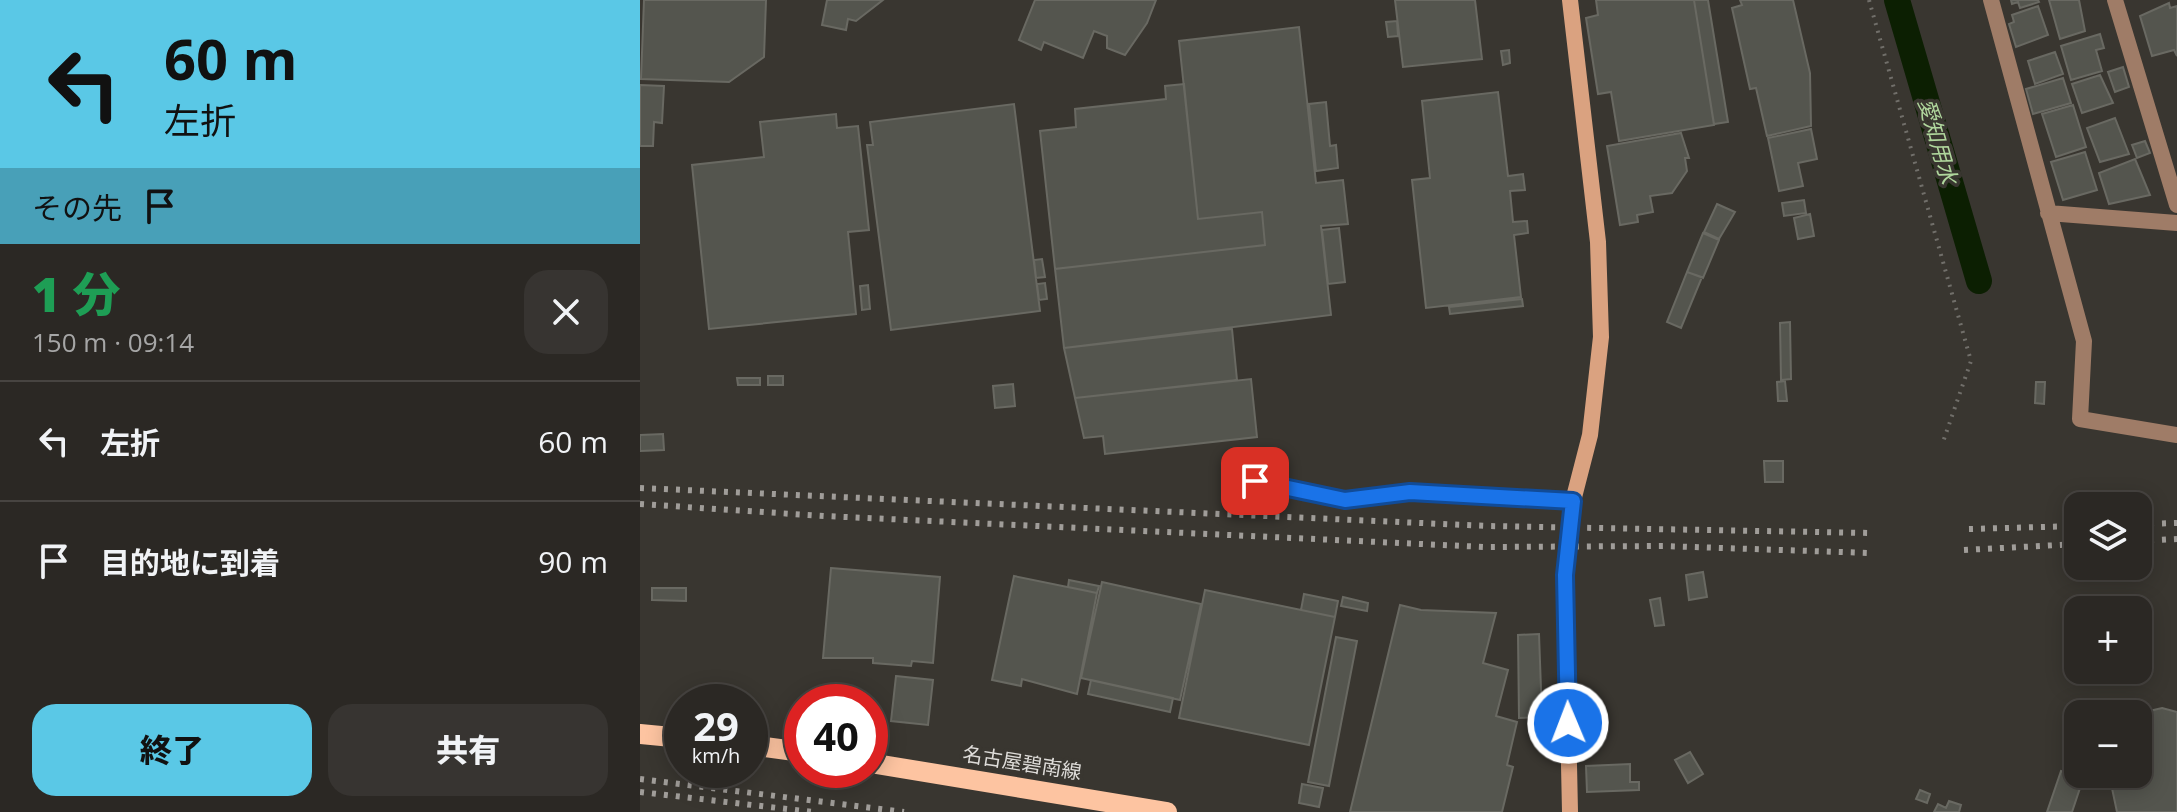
<!DOCTYPE html>
<html lang="ja">
<meta charset="utf-8">
<style>
body{margin:0;font-family:"Open Sans","Noto Sans JP",sans-serif;background:#373431;color:#f1f3f6;height:100vh;display:flex;flex-direction:column;font-size:30px;white-space:nowrap}
*{box-sizing:border-box;margin:0}
p{font-size:26px;color:#a6a6a6}
.icon{flex:none;width:44px;height:44px;fill:none;stroke:currentColor;stroke-width:2;stroke-linecap:round;stroke-linejoin:round}
.map{position:relative;flex:1;overflow:hidden}
.side{display:flex;flex-direction:column;background:#2b2824;width:640px}
.side>*{flex:none}
.banner{background:#5ac8e6;color:#111;overflow:hidden}
.fabs{position:absolute;left:1424px;top:492px;display:grid;gap:16px}
.fabs a{display:grid;place-items:center;width:88px;height:88px;border-radius:16px;background:#2b2824;box-shadow:0 4px 20px #0003,0 0 0 2px #474441;font-size:40px}
.speed{position:absolute;left:24px;top:684px;display:flex;gap:16px;font-size:40px;font-weight:700;text-align:center}
.speed>*{display:grid;place-content:center;width:104px;height:104px;border-radius:50%;background:#2b2824;box-shadow:0 4px 20px #0003,0 0 0 2px #474441;line-height:1}
.speed small{font-size:20px;font-weight:400}
.speed .limit{border:12px solid #d22;background:#fff;color:#111}
.pin{position:absolute;display:grid;place-items:center;width:68px;height:68px;color:#fff;margin:-34px;border-radius:16px;box-shadow:0 4px 12px #0006}
.me{position:absolute;width:88px;margin:-44px;rotate:359deg;stroke-linejoin:round;filter:drop-shadow(0 0 6px #0008)}
.turn{display:flex;align-items:center;gap:28px;height:168px;padding:0 32px;font-size:36px}
.turn .icon{width:104px;height:104px;stroke-width:2.5}
.turn b{display:block;font-size:56px;line-height:68px}
.then{display:flex;align-items:center;height:76px;padding:0 32px;background:#0003;gap:16px;font-size:30px}
.round{display:grid;place-items:center;flex:none;width:84px;height:84px;border-radius:24px;background:#373431}
.overview{display:flex;align-items:center;justify-content:space-between;height:136px;padding:0 32px}
h1{font-size:48px;font-weight:800;line-height:60px;color:#1e9e55}
.primary-button{display:flex;gap:16px;margin-top:auto;padding:16px 32px}
.primary-button a{flex:1;height:92px;border-radius:24px;background:#5ac8e6;color:#111;font-size:32px;font-weight:800;line-height:92px;text-align:center}
.primary-button a+a{background:#373431;color:#f1f3f6}
ul{padding:0;list-style:none}
li{display:flex;align-items:center;gap:24px;height:120px;padding:0 32px;border-top:2px solid #474441}
li div{flex:1}
li b{display:block;font-size:30px}
li em{font-style:normal}
main{display:flex;flex:1;min-height:0}
.map>svg:first-child{display:block}
</style>
<main>
<section class="side">
<div class="banner">
<div class="turn"><svg class="icon" aria-label="left" viewBox="0 0 24 24"><path d="M17 20v-9H6M10 6l-5 5 5 5"/></svg><div><b>60 m</b>左折</div></div>
<div class="then">その先<svg class="icon" aria-label="arrive" viewBox="0 0 24 24"><path d="M6 21V4h12l-3 4 3 4H6"/></svg></div>
</div>
<div class="overview"><div><h1>1 分</h1><p>150 m · 09:14</p></div><a class="round"><svg class="icon" aria-label="close" viewBox="0 0 24 24"><path d="M6 6l12 12M18 6L6 18"/></svg></a></div>
<ul>
<li><svg class="icon" aria-label="left" viewBox="0 0 24 24"><path d="M17 20v-9H6M10 6l-5 5 5 5"/></svg><div><b>左折</b></div><em>60 m</em></li>
<li><svg class="icon" aria-label="arrive" viewBox="0 0 24 24"><path d="M6 21V4h12l-3 4 3 4H6"/></svg><div><b>目的地に到着</b></div><em>90 m</em></li>
</ul>
<div class="primary-button"><a>終了</a><a>共有</a></div>
</section>
<div class="map">
<svg width="1537" height="812" viewBox="0 0 1537 812">
<rect width="100%" height="100%" fill="#393630"/>
<g fill="none" stroke-linecap="round" stroke-linejoin="round">
<path stroke="#0c1f02" stroke-width="26" d="M1257 0 1339 281"/>
</g>
<path fill="#54554e" stroke="#696962" stroke-width="2" d="M4 0H126L124 57 89 82 1 79Z
M187 0H243L216 21 208 19 206 30 182 25Z
M395 0H516L507 23 485 55 467 48V36L454 31 443 58 404 42 401 50 379 40Z
M755 0H835L842 59 763 67Z
M956 0H1054L1074 125 979 141 971 92 958 94 946 18 958 15Z
M1054 0H1068L1088 122 1074 124Z
M1100 0H1153L1170 73 1171 126 1127 136 1116 88 1110 89 1092 8 1102 5Z
M1371 0H1398L1399 2 1380 8 1378 2 1372 4Z
M1409 0H1439L1445 31 1420 39Z
M1529 3 1530 8 1537 6V56L1534 50 1512 56 1500 16Z
M1398 6 1408 35 1376 47 1369 24 1374 22 1372 15Z
M757 21 758 36 748 37 746 22Z
M659 27 676 183 703 180 708 224 681 226 691 315 424 348 415 269 625 245 622 212 558 219 539 41Z
M1460 34 1464 48 1456 50 1462 71 1431 80 1421 46Z
M869 50 870 63 863 65 861 51Z
M1415 52 1423 74 1395 84 1388 61Z
M1483 67 1489 87 1475 92 1468 72Z
M1460 75 1473 103 1442 113 1432 84Z
M1423 78 1431 103 1393 114 1386 89Z
M544 84 558 219 622 212 625 245 415 269 400 131 436 127 435 109 526 99 525 86Z
M0 85 24 86 22 123 14 122 13 146H0Z
M858 92 868 176 883 174 885 190 870 191 873 222 887 221 888 233 874 235 881 297 786 308 772 180 790 178 782 101Z
M686 102 690 146 696 145 698 168 676 171 669 104Z
M374 104 400 311 251 330 227 145H233L230 122Z
M1433 105 1446 147 1416 157 1402 114Z
M196 114 197 128 218 126 229 230 208 232 216 314 69 329 52 165 124 157 120 122Z
M1475 118 1489 154 1460 162 1447 128Z
M1171 129 1177 159 1158 163 1163 186 1139 191 1128 138Z
M1041 133 1049 158H1045L1047 171 1032 193 1010 196 1013 212 997 215 998 222 980 225 967 146Z
M1505 141 1510 153 1497 158 1492 145Z
M1445 152 1457 190 1423 200 1411 162Z
M1495 159 1510 195 1469 204 1459 173Z
M1164 200 1166 213 1144 216 1142 203Z
M1077 204 1095 212 1079 239 1064 232Z
M1170 214 1174 236 1158 239 1154 218Z
M699 228 705 282 688 284 682 230Z
M1063 233 1079 240 1063 278 1047 272Z
M402 259 405 277 396 278 394 260Z
M1047 272 1062 277 1041 328 1027 322Z
M405 283 407 299 399 300 397 284Z
M228 285 230 309 222 310 220 286Z
M882 299 883 306 810 314 809 307Z
M1150 322 1151 379 1141 380 1140 323Z
M592 329 597 380 435 398 424 348Z
M128 376H143V385H128Z
M97 378H120V385H98Z
M611 379 617 437 465 454 463 436 444 438 435 398Z
M1145 381 1147 401H1138L1137 382Z
M1396 382H1405L1404 404 1395 403Z
M373 384 375 406 355 408 353 386Z
M23 434 24 450 0 451V435Z
M1124 461H1143V482H1125Z
M191 568 300 577 293 663 272 661 271 666 233 663V658H183Z
M1063 572 1067 597 1049 600 1046 575Z
M374 576 457 593 437 694 382 679 381 686 352 680Z
M429 580 459 586 457 593 428 587Z
M462 582 561 604 540 700 441 678Z
M12 588H46V601L12 600Z
M565 590 695 617 669 745 539 718Z
M664 594 698 601 695 617 661 610Z
M703 597 728 603 727 611 701 606Z
M1020 598 1024 625 1015 626 1010 600Z
M760 605 781 610 856 613 843 663 868 670 856 716 877 722 867 765 873 767 862 812H710Z
M899 634 902 717 879 718 878 635Z
M696 637 717 641 689 786 668 782Z
M256 676 293 680 288 725 251 721Z
M451 680 533 698 530 712 448 694Z
M1522 708 1537 712V812H1477L1469 774H1498L1496 714Z
M1050 752 1063 774 1048 783 1035 760Z
M990 764V782H999V790L947 792 946 766Z
M1421 771 1443 779 1432 812H1407Z
M662 784 683 788 679 807 659 803Z
M1280 790 1290 794 1287 803 1276 799Z
M1309 801 1321 805 1319 812H1294L1298 804 1306 808Z"/>
<g fill="none" stroke-linecap="round" stroke-linejoin="round">
<path stroke="#716f6a" stroke-width="4" stroke-dasharray="2 6" stroke-linecap="butt" d="M1229 0 1331 361 1303 442"/>
<path stroke="#9f7c67" stroke-width="14" d="M615 481 705 500 770 492 933 501"/>
<path stroke="#9f7c67" stroke-width="16" d="M1351 0 1444 341 1440 419 1537 435
M1475 0 1537 205
M1408 213 1537 223"/>
<path stroke="#daa280" stroke-width="16" d="M930 812 925 575 933 501 950 435 961 337 958 242 930 0"/>
<path stroke="#fdc4a1" stroke-width="20" d="M0 734 42 738
M110 745 162 752
M230 763 527 812"/>
<path stroke="#a09d99" stroke-width="6" stroke-dasharray="4 8" stroke-linecap="butt" d="M0 488 848 526 1231 533
M0 504 184 516 845 547 1023 546 1230 553
M1498 524 1537 523
M1329 529 1438 526
M1498 541 1537 539
M1324 550 1438 544
M0 779 264 812
M0 792 173 812"/>
</g>
<g fill="none" stroke-linecap="round" stroke-linejoin="round">
<defs>
<path id="route" d="M615 481 705 500 770 492 933 501 925 575 928 723"/>
</defs>
<use href="#route" stroke="#114b97" stroke-width="20"/>
<use href="#route" stroke="#1a73e8" stroke-width="14"/>
</g>
<g text-anchor="middle" stroke-width="7" stroke-linejoin="round" paint-order="stroke">
<g font-size="20" fill="#dedcd9" stroke="#393630">
<text transform="translate(382 763) rotate(9)" y="7">名古屋碧南線</text>
</g>
<g font-size="22" font-style="italic" fill="#b0d79d" stroke="#393630">
<text transform="translate(1298 141) rotate(74)" y="8">愛知用水</text>
</g>
</g>
</svg>
<div class="fabs">
<a><svg class="icon" aria-label="layers" viewBox="0 0 24 24"><path d="M12 4l9 5-9 5-9-5zM3 14l9 5 9-5"/></svg></a>
<a>+</a>
<a>−</a>
</div>
<div class="speed"><div>29<small>km/h</small></div><div class="limit">40</div></div>
<div class="pin" style="left:615px;top:481px;background:#d93025"><svg class="icon" aria-label="arrive" viewBox="0 0 24 24"><path d="M6 21V4h12l-3 4 3 4H6"/></svg></div>
<svg class="me" style="left:928px;top:723px" viewBox="-20 -20 40 40"><circle r="17" fill="#1a73e8" stroke="#fff" stroke-width="3"/><path d="M0-11L8 9 0 5-8 9z" fill="#fff"/></svg>
</div>
</main>
